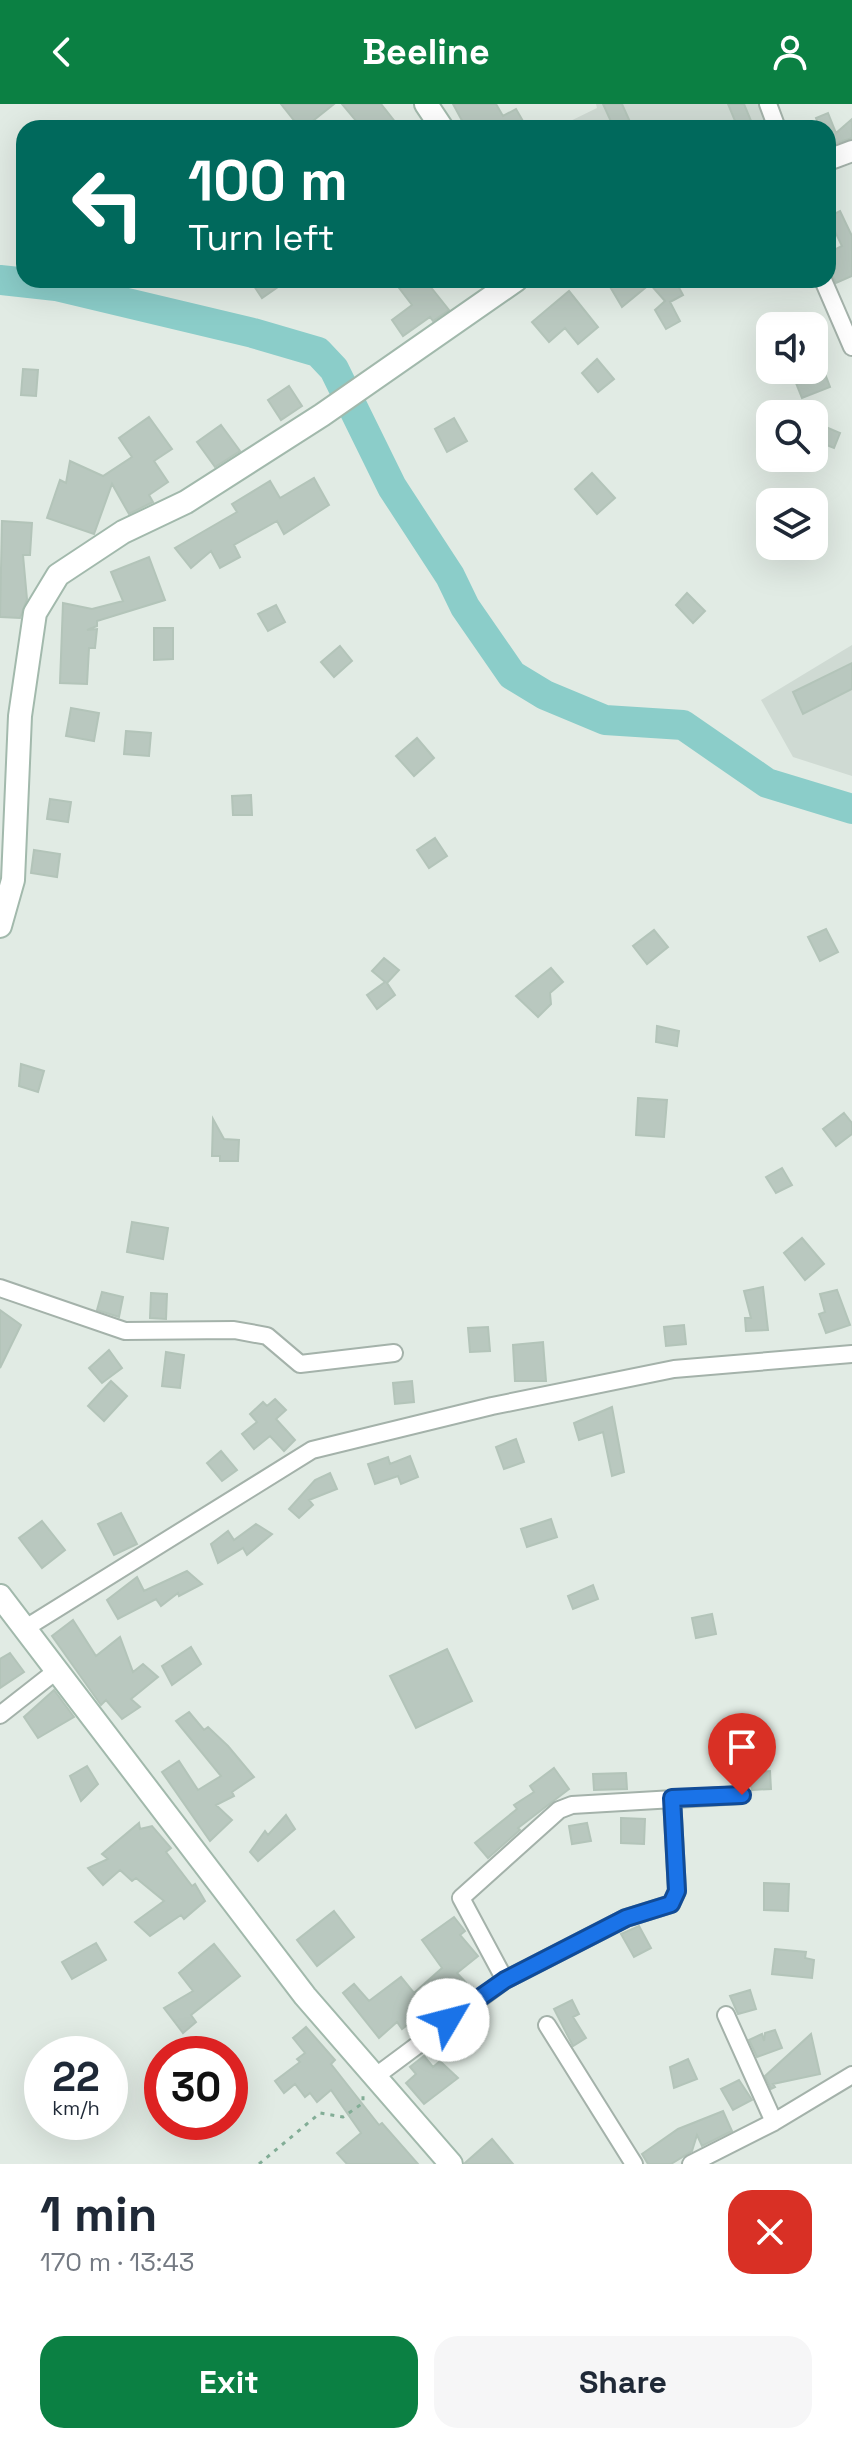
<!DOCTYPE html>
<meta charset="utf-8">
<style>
body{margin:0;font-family:"Space Grotesk",sans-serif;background:#f6f6f7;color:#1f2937;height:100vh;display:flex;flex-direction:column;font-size:30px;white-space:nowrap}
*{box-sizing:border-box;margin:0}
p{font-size:26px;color:#747a83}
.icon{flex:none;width:44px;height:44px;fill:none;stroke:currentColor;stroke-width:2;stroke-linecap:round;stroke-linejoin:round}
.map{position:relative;height:2060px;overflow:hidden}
.sheet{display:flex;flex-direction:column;background:#fff;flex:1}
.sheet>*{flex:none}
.top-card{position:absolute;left:16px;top:16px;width:820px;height:168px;border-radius:24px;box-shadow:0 8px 32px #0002;background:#00695c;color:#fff;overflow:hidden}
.buttons{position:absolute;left:756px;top:208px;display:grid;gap:16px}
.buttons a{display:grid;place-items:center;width:72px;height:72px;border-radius:16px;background:#fff;box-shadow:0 8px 32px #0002;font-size:40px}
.speed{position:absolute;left:24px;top:1932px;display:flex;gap:16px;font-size:40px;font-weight:700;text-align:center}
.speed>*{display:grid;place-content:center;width:104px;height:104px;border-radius:50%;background:#fff;box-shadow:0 8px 32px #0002;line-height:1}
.speed small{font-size:20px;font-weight:400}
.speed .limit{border:12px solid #d22;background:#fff;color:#111}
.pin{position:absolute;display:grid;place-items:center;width:68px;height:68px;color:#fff;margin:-82px -34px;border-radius:50% 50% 50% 0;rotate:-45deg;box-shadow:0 0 8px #0007}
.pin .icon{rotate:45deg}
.me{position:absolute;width:88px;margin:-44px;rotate:53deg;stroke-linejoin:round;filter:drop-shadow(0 0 6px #0008)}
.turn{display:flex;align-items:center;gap:28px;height:168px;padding:0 40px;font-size:36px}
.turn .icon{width:104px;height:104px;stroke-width:2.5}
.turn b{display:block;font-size:56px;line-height:68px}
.round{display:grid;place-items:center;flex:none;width:84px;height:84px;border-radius:24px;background:#f6f6f7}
.summary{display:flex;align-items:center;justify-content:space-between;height:136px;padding:0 40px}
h1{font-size:48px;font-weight:700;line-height:60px}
.cta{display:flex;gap:16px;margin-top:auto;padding:16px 40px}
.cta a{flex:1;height:92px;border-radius:24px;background:#0b8043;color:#fff;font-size:32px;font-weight:700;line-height:92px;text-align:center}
.cta a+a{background:#f6f6f7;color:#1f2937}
header{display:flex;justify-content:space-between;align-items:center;height:104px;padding:0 40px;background:#0b8043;color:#fff;font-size:36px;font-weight:700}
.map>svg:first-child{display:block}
</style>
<header><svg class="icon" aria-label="back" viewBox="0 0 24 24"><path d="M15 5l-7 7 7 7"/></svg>Beeline<svg class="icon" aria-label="person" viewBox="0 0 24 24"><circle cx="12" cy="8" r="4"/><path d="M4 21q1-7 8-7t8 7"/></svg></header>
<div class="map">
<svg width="852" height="2060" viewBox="0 0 852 2060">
<rect width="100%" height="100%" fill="#e1ebe4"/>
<path fill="#cfdad3" d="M596 0H760L769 24H556L597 4Z
M852 541V672L793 653 761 596Z"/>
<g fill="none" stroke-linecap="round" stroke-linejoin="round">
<path stroke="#8bcdc9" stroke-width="30" d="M0 176 56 182 253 229 318 248 334 265 392 383 450 472 465 503 512 571 545 591 605 616 683 621 767 679 852 705"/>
</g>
<path fill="#b9c8bf" stroke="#b3c4b9" stroke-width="2" d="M281 0H334L304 24H300Z
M342 0H381L400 24H362Z
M453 0H496L503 12 516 5 527 24H466Z
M603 0H622L631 20 614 24Z
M728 0H744L754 24H738Z
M828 9 836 29 852 15V34L828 42V24H820L816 14Z
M840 107 852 132V172L836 179 828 163V149L842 142 828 113Z
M250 176H288L262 194Z
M393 176H425L449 206 433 217 430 213 403 232 392 216 412 201Z
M606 176H675L683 191 670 198 680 217 666 225 655 206 665 197 650 180 622 203Z
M569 187 598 223 578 240 565 224 549 238 532 218Z
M597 255 614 275 598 288 582 269Z
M23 265 38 266 36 292 21 291Z
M824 267 830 283 802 294 796 279Z
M289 282 302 302 281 316 268 296Z
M149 313 172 345 154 357 168 378 149 391 153 398 129 410 112 380 94 430 47 414 60 376 66 379 70 357 103 372 132 353 119 334Z
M454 314 467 337 447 348 435 325Z
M814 318 840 329 834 344 814 336Z
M221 321 240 347 215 363 197 338Z
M592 369 615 394 597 410 575 385Z
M314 374 329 401 284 430 277 417 234 441 240 453 220 464 211 447 191 464 175 444 237 408 232 400 270 377 280 394Z
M2 417 32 419 30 451H23L27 495 20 514 0 513Z
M149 453 165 496 97 517V522L87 526 97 525 95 544H89L87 580 60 579 63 499 92 505 123 497 111 468Z
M687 489 705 507 693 519 676 501Z
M276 501 285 518 268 527 258 510Z
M154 524H173V555L154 556Z
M340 542 352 557 334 573 321 558Z
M852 559V585L803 610 793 588Z
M71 604 99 609 94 637 66 632Z
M126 627 151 629 149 652 124 650Z
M417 634 434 654 414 672 396 652Z
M251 691 252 711H233L232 692Z
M50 695 71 698 68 718 47 715Z
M435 734 447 752 429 764 417 746Z
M34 746 60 750 57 773 31 769Z
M826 825 838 848 820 857 808 833Z
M654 826 668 843 647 860 633 842Z
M384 854 399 866 387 879 395 891 377 905 367 891 385 878 372 867Z
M551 864 563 878 550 889 551 900 538 913 516 892Z
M657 922 679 927 677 942 656 938Z
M21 960 44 967 38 988 19 982Z
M638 994 667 996 664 1033 636 1031Z
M844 1009 852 1019V1030L836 1042 823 1025Z
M213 1015 224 1035 239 1036 238 1057H220V1052H212Z
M782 1064 792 1081 776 1089 766 1073Z
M132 1118 168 1124 163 1155 127 1148Z
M802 1134 824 1160 805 1176 784 1149Z
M763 1183 768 1226 746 1227 745 1214H751L744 1187Z
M837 1186 850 1221 826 1229 819 1210 825 1208 820 1190Z
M102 1188 123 1193 119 1213 97 1206Z
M151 1189 167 1190 166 1215 150 1214Z
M0 1206 21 1221 0 1264Z
M684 1221 686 1240 666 1242 664 1223Z
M488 1223 490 1247 470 1248 468 1224Z
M543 1238 546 1277H515L513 1241Z
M109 1246 122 1264 102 1279 89 1264Z
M166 1248 184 1251 180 1284 162 1282Z
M111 1277 127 1292 104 1317 88 1302Z
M412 1277 414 1298 395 1300 393 1279Z
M275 1295 286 1306 276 1315 295 1336 284 1347 270 1332 254 1345 242 1330 257 1318 250 1310 263 1298 267 1302Z
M612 1303 624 1368 612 1372 603 1328 579 1336 574 1319Z
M516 1335 524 1358 504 1365 496 1343Z
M221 1347 237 1366 222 1377 207 1359Z
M410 1352 418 1373 401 1380 398 1372 375 1380 368 1360 388 1353 390 1360Z
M330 1369 337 1385 309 1396 313 1401 299 1414 289 1405 315 1376Z
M121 1409 137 1440 114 1451 98 1420Z
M551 1415 557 1433 527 1443 521 1425Z
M42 1417 65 1446 42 1464 19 1434Z
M256 1420 272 1430 247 1451 243 1444 218 1459 211 1440 228 1427 234 1436Z
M187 1467 202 1480 179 1492 178 1489 161 1502 156 1495 118 1515 107 1496 137 1473 144 1487Z
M593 1481 598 1495 573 1505 568 1492Z
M712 1510 716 1530 696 1534 692 1514Z
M73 1516 96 1552 120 1533 133 1568 143 1560 158 1573 131 1595 140 1603 122 1615 106 1596 101 1601 52 1532Z
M191 1543 201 1560 172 1581 162 1562Z
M447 1545 472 1597 416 1624 390 1572Z
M10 1549 24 1568 0 1584V1555Z
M54 1586 74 1613 38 1634 24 1613Z
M189 1608 204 1626 208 1623 228 1642 254 1673 232 1688 234 1692 216 1701 232 1716 210 1737 162 1668 179 1657 198 1686 221 1672 176 1617Z
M87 1662 98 1680 81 1697 70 1672Z
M554 1664 569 1685 518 1724 520 1726 488 1754 475 1739 517 1705 514 1701 534 1688 530 1682Z
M770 1667 771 1685 752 1686 747 1669Z
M626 1669 627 1685 594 1686 593 1670Z
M286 1711 295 1725 258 1757 250 1748 265 1727 268 1731Z
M621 1714 645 1715 644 1740 621 1739Z
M139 1719 140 1725 152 1722 171 1744 166 1748 192 1782 195 1780 205 1797 184 1815 181 1811 150 1832 135 1818 164 1797 136 1774 132 1777 120 1766 103 1781 88 1764 108 1755 102 1750Z
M587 1719 591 1737 572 1740 569 1722Z
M764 1779 789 1780 788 1807 764 1806Z
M334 1807 354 1833 317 1862 297 1836Z
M454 1813 465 1827 460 1831 478 1852 457 1869 470 1883 422 1923 415 1915 402 1925 397 1918 379 1934 343 1889 354 1880 369 1897 401 1873 414 1889 442 1864 422 1836Z
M639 1822 651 1844 634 1853 621 1830Z
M96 1839 106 1856 72 1875 62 1858Z
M214 1840 240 1872 191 1911 196 1918 183 1929 164 1904 193 1887 179 1869Z
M775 1845 806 1848 805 1854 814 1856 812 1874 772 1870Z
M750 1886 756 1905 738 1910 730 1892Z
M572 1896 579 1910 573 1913 586 1934 573 1942 554 1905Z
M306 1923 335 1956 331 1960 379 2021 382 2019 418 2060H347L337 2049 361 2029 331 1986 317 1998 310 1989 305 1993 295 1980 284 1989 275 1977 300 1958 297 1955 305 1949 293 1934Z
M775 1926 782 1944 757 1953 749 1936 762 1930 764 1937 765 1929Z
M811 1930 820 1970 773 1980 775 1983 771 1985 765 1972Z
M424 1952 433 1963 440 1957 458 1974 424 2000 406 1979 416 1970 410 1963Z
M688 1955 697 1975 674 1984 670 1963Z
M739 1976 752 1996 733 2006 721 1985Z
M723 2007 732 2027 702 2042 697 2031 692 2047 671 2060H648L642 2050 678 2025Z
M492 2035 513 2060H465V2059Z"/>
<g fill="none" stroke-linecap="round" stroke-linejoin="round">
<defs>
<path id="minor" d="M768 0 777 24
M823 176 852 243
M0 1184 125 1227 234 1226 267 1232 300 1260 394 1249
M24 1525 312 1346 492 1302 674 1265 852 1250
M0 1611 56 1567
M505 1876 461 1794 559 1706 572 1701 742 1691
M726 1911 774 2018
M547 1921 634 2060
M376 1972 505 1876 626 1814 671 1800 677 1787 672 1694
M691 2060 774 2018 852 1971"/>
<path id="tertiary" d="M828 56 852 47"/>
<path id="secondary" d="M426 0 442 24
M0 822 13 776 20 612 35 509 58 471 123 428 186 398 322 311 516 176
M0 1492 305 1892 451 2060"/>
</defs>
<use href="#minor" stroke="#a4b2aa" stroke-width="20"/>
<use href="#tertiary" stroke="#a4b2aa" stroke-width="24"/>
<use href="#secondary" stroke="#a2b9ac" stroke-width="26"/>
<path stroke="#82ad96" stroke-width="3" stroke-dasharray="4 6" stroke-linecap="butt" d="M259 2060 320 2009 343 2013 363 1999V1990"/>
<use href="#minor" stroke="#fff" stroke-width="16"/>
<use href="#tertiary" stroke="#fff" stroke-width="20"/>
<use href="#secondary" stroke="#fff" stroke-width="22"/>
</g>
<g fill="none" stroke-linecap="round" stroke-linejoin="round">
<defs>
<path id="route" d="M448 1916 505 1876 626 1814 671 1800 677 1787 672 1694 742 1691"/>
</defs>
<use href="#route" stroke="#114b97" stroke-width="20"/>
<use href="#route" stroke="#1a73e8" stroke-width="14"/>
</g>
</svg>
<div class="buttons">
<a><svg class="icon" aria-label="sound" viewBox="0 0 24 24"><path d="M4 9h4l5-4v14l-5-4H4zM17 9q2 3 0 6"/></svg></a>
<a><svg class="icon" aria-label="search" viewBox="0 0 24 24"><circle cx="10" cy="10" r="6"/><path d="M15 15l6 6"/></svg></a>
<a><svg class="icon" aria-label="layers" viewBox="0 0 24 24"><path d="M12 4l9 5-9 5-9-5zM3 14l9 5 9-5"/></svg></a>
</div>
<div class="speed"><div>22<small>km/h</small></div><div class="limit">30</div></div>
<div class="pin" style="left:742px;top:1691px;background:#d93025"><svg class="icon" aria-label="arrive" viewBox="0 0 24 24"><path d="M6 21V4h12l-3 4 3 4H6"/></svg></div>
<svg class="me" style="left:448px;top:1916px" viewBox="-20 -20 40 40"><circle r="19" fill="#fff"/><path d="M0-13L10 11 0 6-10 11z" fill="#1a73e8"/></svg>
<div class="top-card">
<div class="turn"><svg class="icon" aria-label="left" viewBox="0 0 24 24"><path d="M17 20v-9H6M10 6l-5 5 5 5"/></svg><div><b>100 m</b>Turn left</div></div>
</div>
</div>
<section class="sheet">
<div class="summary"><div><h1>1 min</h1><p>170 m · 13:43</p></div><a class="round" style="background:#d93025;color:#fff"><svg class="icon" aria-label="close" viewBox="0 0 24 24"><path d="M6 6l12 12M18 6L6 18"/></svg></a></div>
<div class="cta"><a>Exit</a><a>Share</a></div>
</section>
